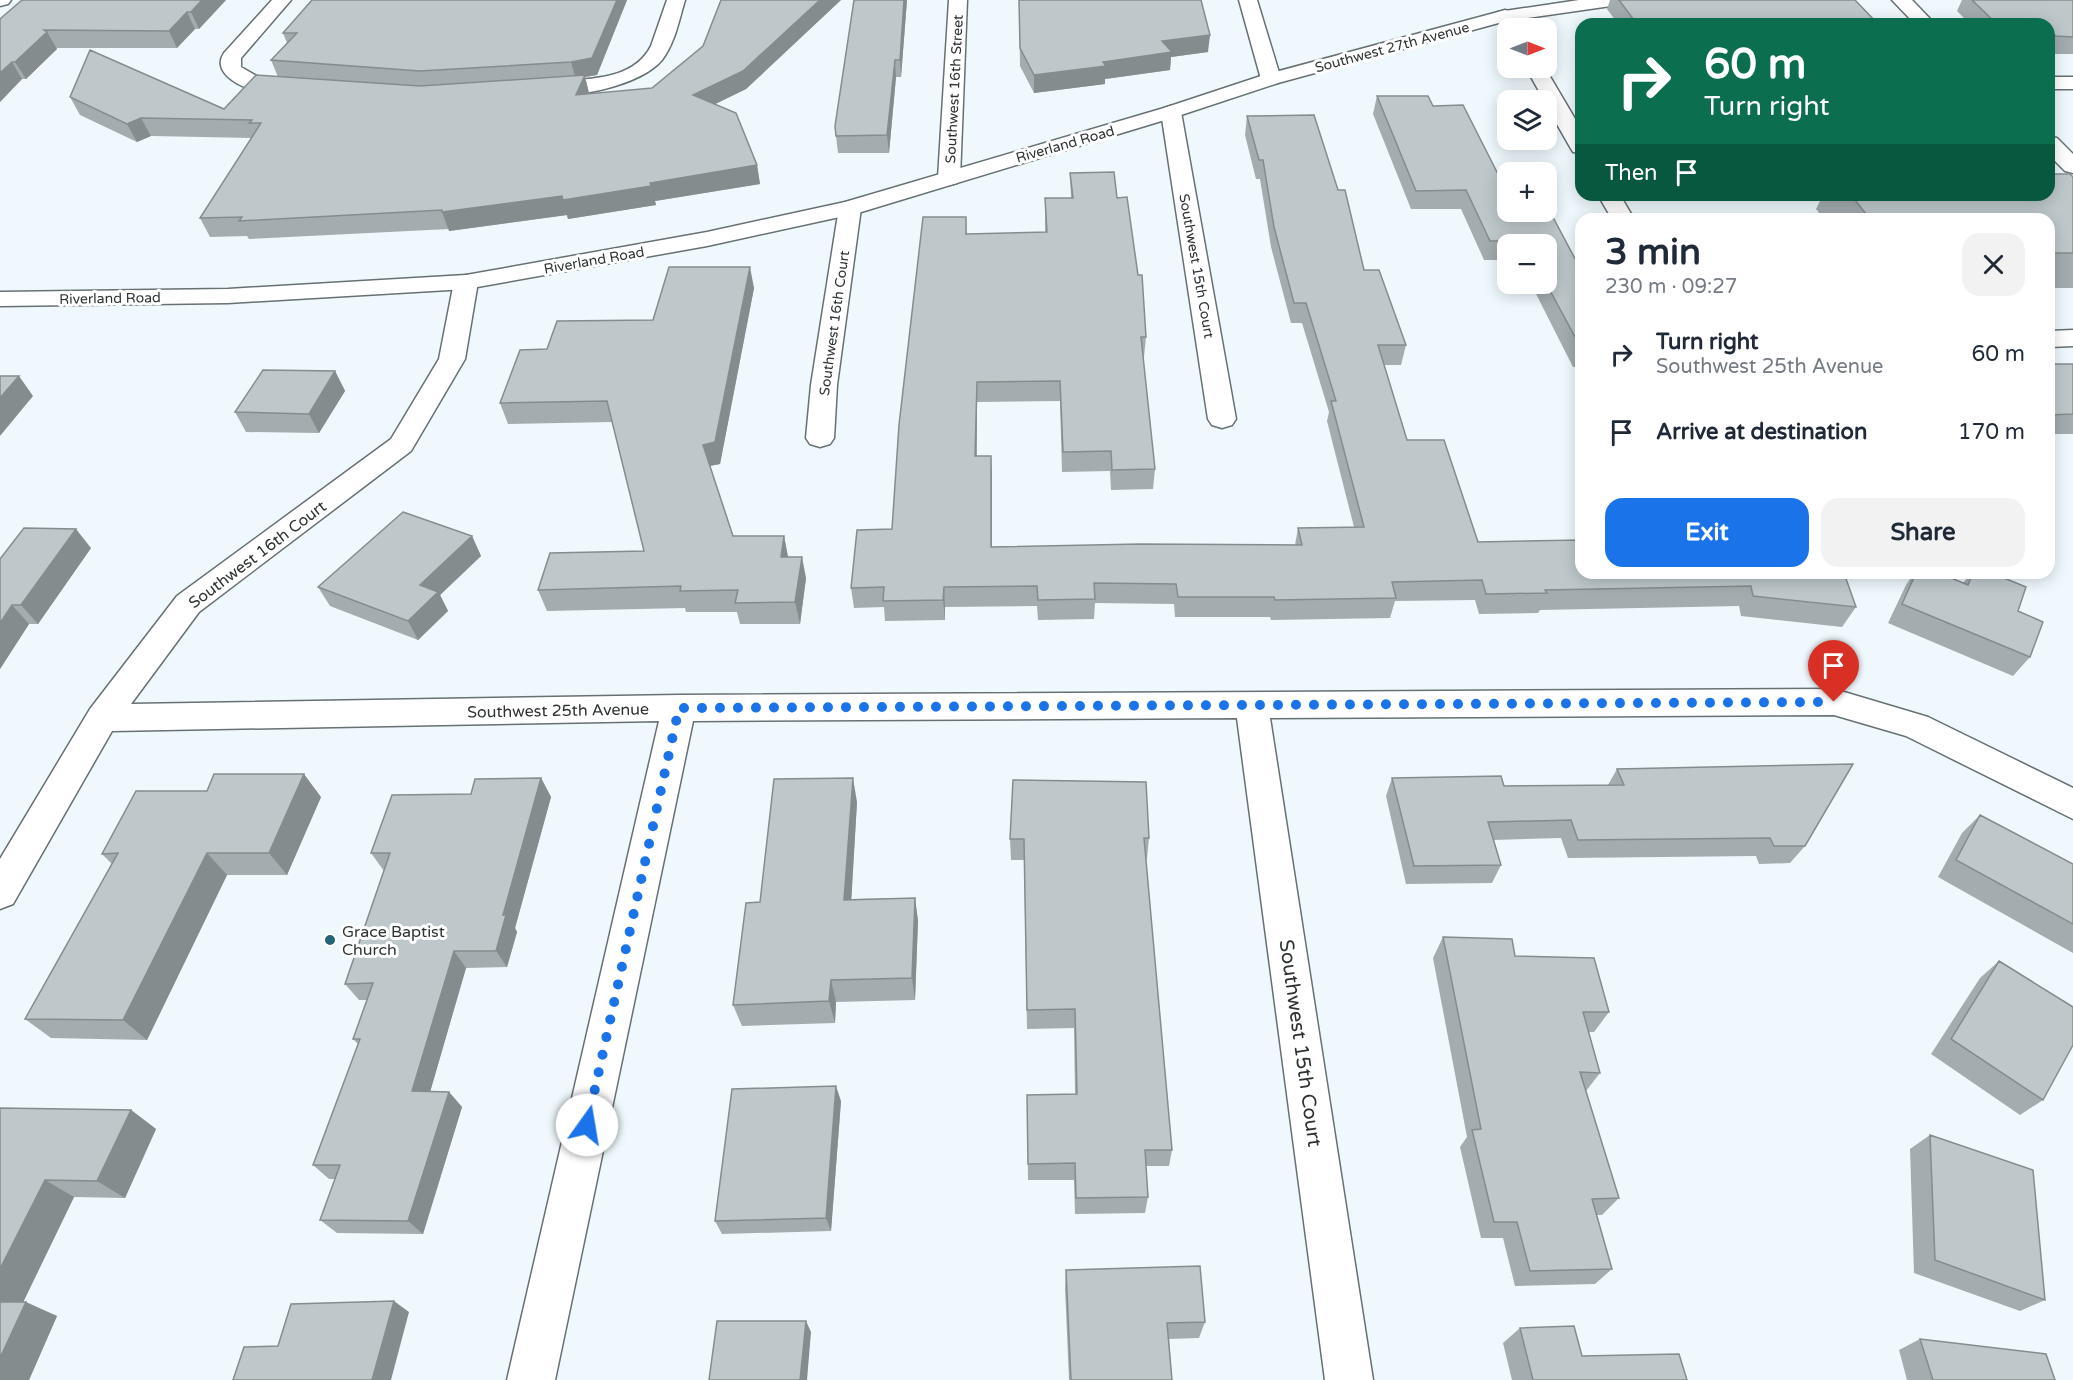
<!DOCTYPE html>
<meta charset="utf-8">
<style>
body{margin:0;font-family:"Varela Round",sans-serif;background:#f2f2f3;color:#1f2937;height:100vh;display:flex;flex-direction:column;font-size:22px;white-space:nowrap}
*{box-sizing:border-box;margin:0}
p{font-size:20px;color:#747a83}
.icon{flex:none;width:33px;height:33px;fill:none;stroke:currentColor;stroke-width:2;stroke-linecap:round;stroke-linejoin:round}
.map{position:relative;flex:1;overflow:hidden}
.side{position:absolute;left:1575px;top:213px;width:480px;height:366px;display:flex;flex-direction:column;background:#fff;border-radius:18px;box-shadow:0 3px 15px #0003}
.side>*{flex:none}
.hud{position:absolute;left:1575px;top:18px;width:480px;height:183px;border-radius:18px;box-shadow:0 3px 15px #0003;background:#0b6e4f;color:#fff;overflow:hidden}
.needle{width:39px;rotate:90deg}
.buttons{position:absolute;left:1497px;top:18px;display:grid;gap:12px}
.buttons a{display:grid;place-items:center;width:60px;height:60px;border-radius:12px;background:#fff;box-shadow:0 3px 15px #0003;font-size:30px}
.pin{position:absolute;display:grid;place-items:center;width:51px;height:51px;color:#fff;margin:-62px -26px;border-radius:50% 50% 50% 0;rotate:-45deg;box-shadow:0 0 6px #0007}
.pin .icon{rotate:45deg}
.me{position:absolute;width:66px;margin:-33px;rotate:13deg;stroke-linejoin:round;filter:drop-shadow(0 0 4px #0008)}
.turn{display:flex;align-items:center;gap:21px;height:126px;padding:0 30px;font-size:27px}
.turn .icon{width:78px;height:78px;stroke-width:2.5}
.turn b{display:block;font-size:42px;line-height:51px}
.then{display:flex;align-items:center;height:57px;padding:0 30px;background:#0003;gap:12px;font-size:22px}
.round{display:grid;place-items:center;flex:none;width:63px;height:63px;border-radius:18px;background:#f2f2f3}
.headline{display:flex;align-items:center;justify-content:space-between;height:102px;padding:0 30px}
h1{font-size:36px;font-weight:700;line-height:45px}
.action{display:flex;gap:12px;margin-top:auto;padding:12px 30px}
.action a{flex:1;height:69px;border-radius:18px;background:#1a73e8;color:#fff;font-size:24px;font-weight:700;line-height:69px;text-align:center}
.action a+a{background:#f2f2f3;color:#1f2937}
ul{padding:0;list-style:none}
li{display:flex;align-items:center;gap:18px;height:78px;padding:0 30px}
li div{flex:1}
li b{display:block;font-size:22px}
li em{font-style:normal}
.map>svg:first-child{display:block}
</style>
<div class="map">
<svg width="2073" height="1380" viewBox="0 0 2073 1380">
<rect width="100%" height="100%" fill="#eff9fd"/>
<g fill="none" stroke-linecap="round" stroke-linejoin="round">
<defs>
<path id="street" d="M0 0H11L8 4 0 6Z
M272 0H291L241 58V67L260 78 302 83 305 87 302 91 295 93C281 92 265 93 251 89 236 85 212 71 224 53Z
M667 0H685C679 20 675 43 662 60 640 86 569 101 537 93L534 89 537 85C573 76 630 87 651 46Z
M949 0H967L960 178 957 183 949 185 941 183 938 178Z
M1239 0H1257L1281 79 1278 83H1264L1261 79Z
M1892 0H1912L1935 24H1915Z
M1505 10 1512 12 1521 28H1508V33L1505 32 1496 16 1498 12Z
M1526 68H1545L1581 129V153L1573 152 1570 147 1546 105V100H1544Z
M2049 77H2073V89H2049Z
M1171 106 1178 108 1181 112 1236 419 1232 425 1222 428 1212 425 1208 419 1161 112 1164 108Z
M2049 137 2057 138 2073 154V173L2065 171 2049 155Z
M1598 195H1620L1634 219H1612Z
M850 201 858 203 861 208 837 385 834 438 830 444 820 447 810 444 806 438 811 385 839 208 842 203Z
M466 275 475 277 478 282 465 359 411 451 199 612 131 704 679 695 1834 689 1928 717 2073 788V819L1906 736 1834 715 1270 718 1373 1380H1325L1237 718 693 721 555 1380H507L659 721 112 731 13 904 0 909V859L90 709 177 596 391 439 439 359 454 282 457 277Z
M2073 330V346L2049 347V331Z"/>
<path id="secondary" d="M1579 0H1627L1624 4 1618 5 1506 21 1278 83 1178 116 858 213 707 246 466 289 228 303 0 306V292L228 289 466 275 707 232 845 202 1164 108 1264 75 1498 12Z"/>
</defs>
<use href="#street" stroke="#677073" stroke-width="3"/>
<use href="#secondary" stroke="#677073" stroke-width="3"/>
<use href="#street" fill="#fff" fill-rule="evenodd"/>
<use href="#secondary" fill="#fff" fill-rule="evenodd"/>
</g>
<path fill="#a3acaf" d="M226 0 199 29H195L177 48H56L57 49 26 79H22L0 102V19Z
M312 0H627L597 75 585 77 589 93V94L652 88 703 46 721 0H841L746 89 715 104 757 165 760 184 655 201 656 205 568 219 567 215 449 231V229L249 239 247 236 210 237 200 218 252 138 151 136 137 142 80 115 70 97 224 109 278 77 271 60 287 43 283 33Z
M907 0 901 77H896L889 153H838L836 136Z
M1019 0 1208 52 1171 57 1170 70 1105 79V84L1034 93 1020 66Z
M1610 0H1855L1878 24H1618L1607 9Z
M1962 0H2073V54H2049V24H1970L1957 11Z
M1377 96 1433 106 1508 212 1581 270V367H1573L1531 284H1546V244H1508V260H1484L1461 209H1411L1373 114Z
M1247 116 1364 270 1406 345 1401 365H1384L1407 440 1478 542 1844 573 1856 607 1842 627 1741 616 1739 606 1540 610 1538 613 1479 614 1475 600 1395 601 1390 618 1271 620 1270 617H1175L1174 604 1095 603 1094 619 1038 620 1037 606 945 607V620L885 621 884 607 854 608 851 588 892 529 966 217 967 234 1045 232V198H1071L1070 173 1117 198 1146 337 1144 357H1143L1155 469 1153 489 1111 490 1110 471 1062 472 1060 401 977 402V456H991L992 547 1295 545 1298 528 1354 527 1327 421 1329 412 1302 323H1291L1271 247 1260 179H1256L1245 135Z
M2073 177V288H2049V219H1824L1816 209 1823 195H2049Z
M754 288 720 464 710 466 733 536H784L788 557 806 578 800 624H740L737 612H686L685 608 547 611 538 590 644 551 612 422 508 424 500 403 547 349 653 320Z
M2049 364H2073V434H2049Z
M335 371 345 391 319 433 246 432 235 412Z
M472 536 481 556 440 595 448 611 418 640 330 606 318 587Z
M91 548 38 624H29L0 669V559Z
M1914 573H1939L1963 583 1971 573H1992L2018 611 2030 657 2013 676 1888 623 1906 585Z
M1617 769 1805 846 1790 863 1759 864 1756 856 1568 858 1561 838 1494 840 1501 865 1492 883 1406 884 1386 796 1392 778 1504 786 1608 785Z
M541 778 551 797 515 928 517 932 507 967 466 968 430 1092H449L462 1107 423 1234 337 1233 320 1220 335 1179H329L313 1165 358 1044 353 1039 367 1000H359L345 984 384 871 371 853 471 794Z
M321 797 287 875H227L147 1040 51 1038 25 1019 112 864 102 854Z
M857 802 851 899 915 898 918 921 915 1000 836 1002 835 1023 742 1026 733 1005 760 902Z
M1980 815 2073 864V953L1938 877 1962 833Z
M1149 838 1147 859H1146L1172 1150 1169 1166H1146L1148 1197 1145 1213 1075 1214 1074 1180H1028L1027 1095 1075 1094 1074 1028 1027 1029 1024 860H1011L1010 839Z
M1443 937 1515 956 1609 1012 1594 1032H1589L1600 1073 1586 1091 1619 1198 1602 1215H1597L1612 1269 1595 1284 1515 1286 1503 1238H1481L1460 1147 1467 1137 1433 958Z
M1999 961 2043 1100 2020 1115 1931 1054 1980 978Z
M841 1101 831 1231 722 1234 715 1221Z
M0 1108 131 1110 156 1129 125 1198 74 1197 23 1302 57 1316 29 1380H0Z
M1930 1135 2045 1300 2020 1311 1914 1273 1910 1149Z
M1066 1270 1205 1322 1199 1338 1169 1339 1172 1380H1069L1065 1288Z
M1520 1328 1582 1356 1687 1380H1512L1503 1343Z
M1920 1339 2055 1380H1907L1899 1350Z"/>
<path fill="#858c8e" d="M202 0H226L199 29 191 12Z
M617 0H627L597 75 585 77 589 93 581 113 576 95V79L571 62Z
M820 0H841L746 89 697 113 693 95Z
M904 0H907L901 77 900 60Z
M187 12 195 29 177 48 169 31Z
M47 32 57 49 26 79 15 62Z
M1210 35 1208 52 1171 57 1170 70 1105 79V84L1034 93V75L1103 62 1162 41Z
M895 60 896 77 889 153 887 135Z
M12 62 22 79 0 102V73Z
M141 118 151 136 137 142 127 124Z
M757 165 760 184 655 201 650 183Z
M651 186 656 205 568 219 567 215 449 231 442 212 562 196Z
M750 267 754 288 720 464 709 466 703 445Z
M335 371 345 391 319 433 309 414Z
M19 376 33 396 0 436V398Z
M977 382V402L976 476 975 456Z
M991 456 992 476V567L991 547Z
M76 529 91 548 38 624 21 605Z
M472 536 481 556 440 595 448 611 418 640 408 621 420 585Z
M784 536 788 557H781Z
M802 557 806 578 800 624 795 602Z
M944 587 945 607V620L943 600Z
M12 605 29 624 0 669V623Z
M304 774 321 797 287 875 269 853Z
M541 778 551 797 515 928 517 932 507 967 496 951 503 915Z
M853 778 857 802 850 923 844 900Z
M207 853 227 875 147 1040 123 1020Z
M915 898 918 921 915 1000 912 978Z
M454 951 466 968 426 1106 412 1091Z
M831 980 836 1002 835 1023 829 1001Z
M836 1086 841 1101 831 1231 826 1218Z
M449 1092 462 1107 423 1234 408 1221Z
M131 1110 156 1129 125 1198 97 1181Z
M45 1180 74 1197 16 1317 0 1310V1269Z
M394 1301 409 1312 391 1380H372Z
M26 1302 57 1316 29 1380H0V1358Z
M806 1321 811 1332 807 1380H800Z"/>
<path fill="#bec8cb" stroke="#858c8e" stroke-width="1.5" d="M22 0H202L191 12H187L169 31 44 30 47 32 15 62H12L0 73V19Z
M312 0H617L592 58 571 62 420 71 271 60 297 33H283Z
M721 0H820L743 71 693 95 736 113 757 165 650 183 651 186 563 200 562 196 442 212V210L239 221 242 217 200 218 261 123H249L252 120 141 118 127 124 70 97 90 50 224 109 256 75 420 86 585 75 576 95 652 88 703 46Z
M854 0H904L900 60H895L887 135 836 136 835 126Z
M1019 0H1201L1210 35 1162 41 1172 52 1103 62 1106 66 1034 75 1020 48Z
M1619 0H1855L1878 24H1637Z
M1972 0H2073V37L2056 36 2051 32H2049V24H1997Z
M1377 96H1428L1433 106 1463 105 1508 194V212H1546V204L1581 270V348L1546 283V244H1527L1525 241H1490L1466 190 1416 191Z
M1314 115 1338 190H1345L1364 270H1379L1406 345H1378L1407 440H1444L1478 542 1581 540V573H1844L1856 607 1753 596 1751 586 1545 590 1547 593 1486 594 1482 580 1392 582 1396 598 1275 600 1274 597H1178L1176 584 1094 583 1095 599 1038 600 1037 586 944 587 943 600 883 601 884 587 851 588 857 530 892 529 899 425 923 217H966V234L1047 232 1045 198H1073L1070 173 1114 172 1117 198 1127 197 1138 275H1142L1146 337H1141L1155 469 1112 470 1111 451 1063 452 1060 381 977 382 975 456H991V547L1140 544 1302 545 1298 528 1364 527 1331 401H1336L1306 303H1294L1274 227 1263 160H1259L1247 116Z
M2049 174H2070L2073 177V253H2049V219H1870L1851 195H2049Z
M669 267H750L715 442 703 445 733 536H784L781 557H802L795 602 735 603 738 590 680 591 681 586 538 590 550 553 644 551 607 401 500 403 520 350 547 349 557 321 653 320Z
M2049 364H2073V414L2049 415Z
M263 370 335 371 309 414 235 412Z
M0 376H19L0 398Z
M403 512 472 536 420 585 438 592 408 621 318 587Z
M24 528 76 529 21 605H12L0 623V559Z
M1916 573H1939L1968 585 1973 573H1992L2026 587 2018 611 2043 622 2030 657 1902 604Z
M1853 764 1805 846H1774L1770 838 1578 840 1571 820 1488 822 1501 865 1414 866 1392 778 1501 776 1504 786 1624 785 1617 769Z
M214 774H304L269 853H207L123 1020 25 1019 118 853 102 854 136 791H207Z
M541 778 503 915H506L496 951H454L412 1091 449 1092 408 1221 320 1220 340 1165H313L360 1039H353L373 983 345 984 390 853H371L392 795 471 794 475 779Z
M853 778 844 900 915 898 912 978 831 980 829 1001 733 1005 746 903 760 902 774 779Z
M1013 780 1146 782 1149 838H1144L1172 1150H1145L1148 1197 1076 1198 1075 1163 1028 1164 1027 1095 1077 1094 1075 1009 1027 1010 1024 839H1010Z
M1980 815 2073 864V924L1956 860Z
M1443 937 1512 939 1515 956 1594 958 1609 1012H1583L1600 1073 1580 1072 1619 1198 1592 1199 1612 1269 1530 1271 1517 1222H1494L1472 1130 1481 1129Z
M1999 961 2073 1007V1045L2043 1100 1951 1039Z
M836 1086 826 1218 715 1221 732 1089Z
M0 1108 131 1110 97 1181 45 1180 0 1269Z
M1930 1135 2033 1170 2045 1300 1935 1260Z
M1200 1266 1205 1322 1167 1323 1172 1380H1071L1066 1270Z
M394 1301 372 1380H233L244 1347 278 1346 291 1304Z
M0 1302H26L0 1358Z
M717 1321H806L800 1380H709Z
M1574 1326 1582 1356 1679 1354 1687 1380H1533L1520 1328Z
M1920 1339 2046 1354 2055 1380H1933Z"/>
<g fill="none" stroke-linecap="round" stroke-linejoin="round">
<path stroke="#1a73e8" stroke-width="10" stroke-dasharray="0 18" d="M587 1125 679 708 1834 702"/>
</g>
<circle fill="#226477" stroke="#fff" stroke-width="2" cx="330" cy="940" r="6"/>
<g text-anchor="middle" stroke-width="6" stroke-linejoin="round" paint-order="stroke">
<g font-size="14" fill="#2e3233" stroke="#fff">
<text transform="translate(1392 47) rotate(-15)" y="5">Southwest 27th Avenue</text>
<text transform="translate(954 89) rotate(-87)" y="5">Southwest 16th Street</text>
<text transform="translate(1065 144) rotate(-16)" y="5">Riverland Road</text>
<text transform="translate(594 260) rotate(-10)" y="5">Riverland Road</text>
<text transform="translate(1197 266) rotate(80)" y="5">Southwest 15th Court</text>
<text transform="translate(110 298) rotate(-1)" y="5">Riverland Road</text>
<text transform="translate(834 323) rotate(-82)" y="5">Southwest 16th Court</text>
</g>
<g font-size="16" fill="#2e3233" stroke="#fff">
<text transform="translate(257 554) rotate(-37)" y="6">Southwest 16th Court</text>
<text transform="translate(558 710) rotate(-1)" y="6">Southwest 25th Avenue</text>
</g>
<g font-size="16" fill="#2e3233" stroke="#fff" text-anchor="start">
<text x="342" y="937">Grace Baptist<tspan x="342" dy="18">Church</tspan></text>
</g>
<g font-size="20" fill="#2e3233" stroke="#fff">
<text transform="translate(1301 1043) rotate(82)" y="7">Southwest 15th Court</text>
</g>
</g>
</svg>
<div class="buttons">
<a><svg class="needle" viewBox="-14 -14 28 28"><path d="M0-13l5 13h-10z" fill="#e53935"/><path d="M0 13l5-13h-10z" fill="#747a83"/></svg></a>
<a><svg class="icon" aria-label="layers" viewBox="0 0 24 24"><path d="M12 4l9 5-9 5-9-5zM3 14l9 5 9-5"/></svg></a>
<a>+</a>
<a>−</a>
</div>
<div class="pin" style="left:1834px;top:702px;background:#d93025"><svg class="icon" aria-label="arrive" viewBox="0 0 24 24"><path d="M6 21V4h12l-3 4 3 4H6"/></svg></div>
<svg class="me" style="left:587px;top:1125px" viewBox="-20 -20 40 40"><circle r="19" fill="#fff"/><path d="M0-13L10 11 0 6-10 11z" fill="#1a73e8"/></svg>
<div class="hud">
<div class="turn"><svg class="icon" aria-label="right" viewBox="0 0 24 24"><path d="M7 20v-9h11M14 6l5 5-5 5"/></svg><div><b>60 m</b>Turn right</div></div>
<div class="then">Then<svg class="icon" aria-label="arrive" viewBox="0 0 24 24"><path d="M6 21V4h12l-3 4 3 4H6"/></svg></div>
</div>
<section class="side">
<div class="headline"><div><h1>3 min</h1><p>230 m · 09:27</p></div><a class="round"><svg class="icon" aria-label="close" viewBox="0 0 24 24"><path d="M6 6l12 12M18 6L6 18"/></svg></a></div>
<ul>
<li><svg class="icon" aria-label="right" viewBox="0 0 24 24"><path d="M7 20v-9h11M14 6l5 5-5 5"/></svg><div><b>Turn right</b><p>Southwest 25th Avenue</p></div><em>60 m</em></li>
<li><svg class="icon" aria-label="arrive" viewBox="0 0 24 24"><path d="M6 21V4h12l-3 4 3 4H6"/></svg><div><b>Arrive at destination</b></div><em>170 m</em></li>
</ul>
<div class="action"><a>Exit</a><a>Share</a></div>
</section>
</div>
